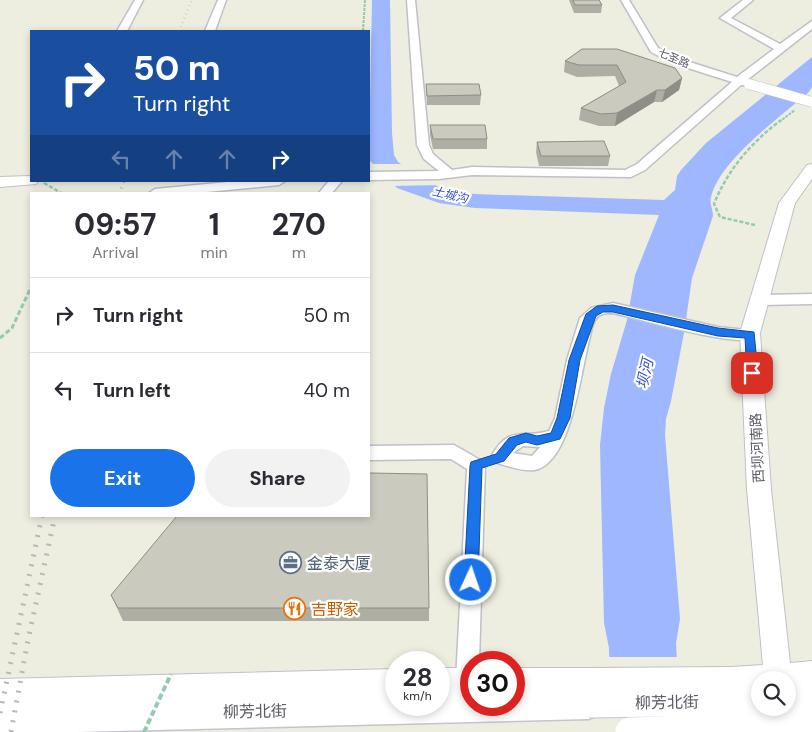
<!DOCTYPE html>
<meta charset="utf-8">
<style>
body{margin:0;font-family:"DM Sans","Noto Sans SC",sans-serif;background:#f2f2f3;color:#2b2b33;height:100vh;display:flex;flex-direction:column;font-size:19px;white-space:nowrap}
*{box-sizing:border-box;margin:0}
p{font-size:16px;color:#7c7c81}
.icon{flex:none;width:28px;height:28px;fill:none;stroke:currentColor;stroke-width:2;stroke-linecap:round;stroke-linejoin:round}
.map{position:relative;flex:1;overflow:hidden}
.drawer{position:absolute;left:30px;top:192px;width:340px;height:325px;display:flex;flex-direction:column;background:#fff;border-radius:0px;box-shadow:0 2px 8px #0003}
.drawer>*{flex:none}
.hud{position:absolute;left:30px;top:30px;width:340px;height:152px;border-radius:0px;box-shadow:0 2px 8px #0003;background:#1a4fa0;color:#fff;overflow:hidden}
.fabs{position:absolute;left:751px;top:671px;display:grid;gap:10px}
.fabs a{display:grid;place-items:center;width:45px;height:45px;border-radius:50%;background:#fff;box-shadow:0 2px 8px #0003;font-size:25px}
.speed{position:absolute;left:385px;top:651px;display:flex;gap:10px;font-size:25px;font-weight:700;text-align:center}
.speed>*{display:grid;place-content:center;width:65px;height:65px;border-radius:50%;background:#fff;box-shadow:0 2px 8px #0003;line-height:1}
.speed small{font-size:12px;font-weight:400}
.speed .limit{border:8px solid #d22;background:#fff;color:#111}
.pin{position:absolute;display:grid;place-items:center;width:42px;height:42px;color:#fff;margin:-21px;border-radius:10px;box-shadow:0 2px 8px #0006}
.me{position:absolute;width:55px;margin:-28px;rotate:3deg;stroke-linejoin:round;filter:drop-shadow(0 0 4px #0008)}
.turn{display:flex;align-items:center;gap:18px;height:105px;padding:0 20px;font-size:22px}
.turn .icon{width:65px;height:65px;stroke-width:2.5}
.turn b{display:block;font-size:35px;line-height:42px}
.lanes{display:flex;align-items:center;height:48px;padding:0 20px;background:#0003;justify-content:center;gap:25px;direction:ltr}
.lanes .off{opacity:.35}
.eta{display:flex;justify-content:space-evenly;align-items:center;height:85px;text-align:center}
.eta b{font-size:30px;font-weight:700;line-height:35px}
.action{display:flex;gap:10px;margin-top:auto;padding:10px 20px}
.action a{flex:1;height:58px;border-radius:30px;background:#1a73e8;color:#fff;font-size:20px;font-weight:700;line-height:58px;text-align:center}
.action a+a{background:#f2f2f3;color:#2b2b33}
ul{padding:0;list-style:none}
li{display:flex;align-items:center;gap:15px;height:75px;padding:0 20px;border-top:1px solid #e1e1e2}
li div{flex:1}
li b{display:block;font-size:19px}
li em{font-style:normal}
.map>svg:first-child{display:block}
</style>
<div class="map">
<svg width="812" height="732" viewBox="0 0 812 732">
<rect width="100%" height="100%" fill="#edeee0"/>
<path fill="#9eb7ff" d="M372 0H390L392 133 394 155 398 162 440 188 454 191 474 194 664 200 675 190 677 176 681 170 706 143 812 57V87L808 93C779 118 720 160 711 197 709 204 713 209 713 216L692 278 684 333 671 401 666 419 665 435 680 619 676 643 681 732H612L609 648 604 623 600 445 604 408 611 374 627 320 635 275 659 215 475 208 439 203 397 188 370 161 369 157Z"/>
<path fill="#edeee0" d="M369 164H406L441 185 391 186Z
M607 657H679L684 732H609Z"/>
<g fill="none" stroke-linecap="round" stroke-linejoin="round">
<defs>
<path id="minor" d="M135 0H143L127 31H117Z
M218 0H226L215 31H205Z
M407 0H415L429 145 433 154 452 170 472 167 625 170 637 164 732 82 672 63 651 52 621 0H629L658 48 680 59 737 77 774 49 720 18 743 0H753L731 18 780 44 812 21V29L747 80 753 84 752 86 741 85 645 170 631 177 472 175 439 179 369 180V172L439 171 424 159 417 145Z
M238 181H285L279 185 186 194 149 193 155 189Z
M329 181H342L331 194H318Z
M812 294V304L760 305 755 303 753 300 755 297 760 295Z
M613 303 718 327 756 331 758 335 756 339C730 346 643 320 613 313 607 313 599 313 596 319 592 324 591 332 590 337 581 368 572 463 535 470 523 472 505 465 494 462L491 457C509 424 522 439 549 431L555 418 567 360 580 318 591 308ZM523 446 538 447H540L532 456 513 453Z
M454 445 482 461 485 466 479 662H471V690L467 692 459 689 456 681 467 469 451 459 369 460V446Z"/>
<path id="tertiary" d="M812 164V179L795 203 760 333 771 489 790 663 812 661V687L788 690V680H760V692L731 693 721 689 717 680 721 671 731 667 763 665 747 489 740 333 779 203 807 165Z
M31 176V181H38L36 184 0 187V177Z
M439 668H471V694H439Z
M514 668H589L599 672 603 681 599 690 589 694H514Z
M396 669V695L0 707V679Z
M788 697 791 698 795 708 799 732H769L767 708H788Z"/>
<path id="secondary" d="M760 684V708H773L771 711 764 714 786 715 777 711 775 708H788V685L812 684V716H810H812V732H720L719 729 723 717 729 715 722 712 717 701 722 690 733 685Z
M589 687 600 692 605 703 600 714 589 719 77 732H0V702L396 692V705H439V691L471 690V705H514V689Z"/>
</defs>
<use href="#minor" stroke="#bfc0c8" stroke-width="3"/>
<use href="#tertiary" stroke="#bfc0c8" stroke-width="2"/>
<use href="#secondary" stroke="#c4c4cf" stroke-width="3"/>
<path stroke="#92cab2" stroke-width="2" stroke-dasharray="3 1" stroke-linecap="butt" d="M363 31 365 0
M779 122 795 110"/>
<path stroke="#92cab2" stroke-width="2.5" stroke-dasharray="4 2" stroke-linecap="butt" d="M44 183 63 194
M755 225 720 217 714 204C728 169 751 143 781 120"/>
<path stroke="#92cab2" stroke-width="3" stroke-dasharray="5 2.5" stroke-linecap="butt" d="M0 338 12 328 31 287"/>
<use href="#minor" fill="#fff" fill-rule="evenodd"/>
<use href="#tertiary" fill="#fff" fill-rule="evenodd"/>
<use href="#secondary" fill="#fff" fill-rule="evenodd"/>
<path stroke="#b8b8b9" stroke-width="2.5" stroke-dasharray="0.5 4" stroke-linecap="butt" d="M179 31 192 0"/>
<path stroke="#b8b8b9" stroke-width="3" stroke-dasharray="1 5" stroke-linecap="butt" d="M119 194 124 181"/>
<path stroke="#b8b8b9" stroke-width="5" stroke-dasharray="2 8" stroke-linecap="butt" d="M0 713 42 516
M11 732 28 640 55 516"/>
<defs>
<path id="minor-bridge" d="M749 84 812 102"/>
<path id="tertiary-bridge" d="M589 681 731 680"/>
<path id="secondary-bridge" d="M589 703 733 701
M630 732 735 729"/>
</defs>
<use href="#minor-bridge" stroke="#bfc0c8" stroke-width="11" stroke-linecap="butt"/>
<use href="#tertiary-bridge" stroke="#bfc0c8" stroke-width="28" stroke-linecap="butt"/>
<use href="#secondary-bridge" stroke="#c4c4cf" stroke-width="31" stroke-linecap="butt"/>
<path stroke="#92cab2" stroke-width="4" stroke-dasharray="6 3" stroke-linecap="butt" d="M144 732 171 674"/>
<use href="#minor-bridge" stroke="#fff" stroke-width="10"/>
<use href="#tertiary-bridge" stroke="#fff" stroke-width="26"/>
<use href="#secondary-bridge" stroke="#fff" stroke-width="29"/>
</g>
<path fill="#afaea4" d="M569 0H599L602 5 601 13H574Z
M582 49 682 78 679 90 662 102H654L615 126H599L579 120 581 108 619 86 615 76 577 77 564 72 565 61Z
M426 84 481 95 480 105H427Z
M430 125 487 139V149H433L430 135Z
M537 142 610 156 608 166H539L536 152Z
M111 595 429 608V621H123Z"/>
<path fill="#8e8d86" d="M682 78 679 90 662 102 665 90Z
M657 90 654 102 615 126 617 113Z"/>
<path fill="#cbcabf" stroke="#8e8d86" d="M573 0H599L602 5H575Z
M582 49H617L675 68 682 78 665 90H657L617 113 601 114 581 108 626 82 617 65H579L565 61Z
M426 84H479L481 95 427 96Z
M430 125H485L487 139H433Z
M604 141 610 156H541L537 142Z
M369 473 427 474 429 608H118L111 595 177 516H369Z"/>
<path fill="#1a73e8" stroke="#114b97" d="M613 305 718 328 754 332 758 373 752 377 747 373 745 338 718 336 613 312H603L596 316 580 360 570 418 560 439 537 445 526 442 517 445 504 461 482 468 478 580 476 584 471 586 466 584 464 580 470 466 471 462 496 454 509 438 526 433 537 436 551 433 557 418 569 360 586 314 597 306Z"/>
<defs>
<symbol id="office-ring" viewBox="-11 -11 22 22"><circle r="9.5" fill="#fff" stroke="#5c6f8a" stroke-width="1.5"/><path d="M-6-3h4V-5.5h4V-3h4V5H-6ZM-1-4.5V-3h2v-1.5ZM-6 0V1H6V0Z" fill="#5c6f8a"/></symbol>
<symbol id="restaurant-ring" viewBox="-11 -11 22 22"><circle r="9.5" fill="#fff" stroke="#e8710a" stroke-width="1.5"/><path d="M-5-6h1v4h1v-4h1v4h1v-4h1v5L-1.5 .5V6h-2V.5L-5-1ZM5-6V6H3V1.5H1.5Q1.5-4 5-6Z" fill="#e8710a"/></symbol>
</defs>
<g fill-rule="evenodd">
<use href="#office-ring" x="278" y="550" width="25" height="25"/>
<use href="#restaurant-ring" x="282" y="596" width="25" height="25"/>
</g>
<g text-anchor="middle" stroke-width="4.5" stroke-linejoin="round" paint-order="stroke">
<g font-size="11" fill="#595a63" stroke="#fff">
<text transform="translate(674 58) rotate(23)" y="4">七圣路</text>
</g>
<g font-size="12" font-style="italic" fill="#3551ce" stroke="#fff">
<text transform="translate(450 195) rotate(13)" y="4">土城沟</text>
</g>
<g font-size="14" fill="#595a63" stroke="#fff">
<text transform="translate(757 448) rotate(-93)" y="5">西坝河南路</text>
</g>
<g font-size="15" font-style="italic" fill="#3551ce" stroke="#fff">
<text transform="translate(645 374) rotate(-77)" y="5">坝河</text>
</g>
<g font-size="16" fill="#4e5e75" stroke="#fff" text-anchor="start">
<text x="307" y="569">金泰大厦</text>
</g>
<g font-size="16" fill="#c56008" stroke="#fff" text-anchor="start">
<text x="311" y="615">吉野家</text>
</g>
<g font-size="16" fill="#595a63" stroke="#fff">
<text transform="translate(667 702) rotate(-1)" y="6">柳芳北街</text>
<text transform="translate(255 711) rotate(-1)" y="6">柳芳北街</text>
</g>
</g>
</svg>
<div class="fabs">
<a><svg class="icon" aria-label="search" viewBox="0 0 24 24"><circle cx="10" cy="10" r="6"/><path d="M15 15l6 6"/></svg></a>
</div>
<div class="speed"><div>28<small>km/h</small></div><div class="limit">30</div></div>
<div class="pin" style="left:752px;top:373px;background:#d93025"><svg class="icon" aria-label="arrive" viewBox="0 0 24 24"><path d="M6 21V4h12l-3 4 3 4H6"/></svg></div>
<svg class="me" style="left:471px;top:580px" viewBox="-20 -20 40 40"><circle r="17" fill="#1a73e8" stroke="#fff" stroke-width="3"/><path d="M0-11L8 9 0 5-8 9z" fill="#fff"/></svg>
<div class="hud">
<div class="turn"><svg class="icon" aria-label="right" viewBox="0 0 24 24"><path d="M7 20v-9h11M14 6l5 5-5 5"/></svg><div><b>50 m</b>Turn right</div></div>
<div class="lanes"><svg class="icon off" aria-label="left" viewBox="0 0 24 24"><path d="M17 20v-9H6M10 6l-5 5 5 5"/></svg><svg class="icon off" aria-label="ahead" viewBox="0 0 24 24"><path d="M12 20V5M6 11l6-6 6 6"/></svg><svg class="icon off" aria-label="ahead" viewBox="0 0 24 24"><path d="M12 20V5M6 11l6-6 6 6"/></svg><svg class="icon" aria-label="right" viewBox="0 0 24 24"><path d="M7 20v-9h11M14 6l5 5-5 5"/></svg></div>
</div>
<section class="drawer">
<div class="eta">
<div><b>09:57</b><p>Arrival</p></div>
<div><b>1</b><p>min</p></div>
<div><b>270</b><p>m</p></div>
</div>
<ul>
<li><svg class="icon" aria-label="right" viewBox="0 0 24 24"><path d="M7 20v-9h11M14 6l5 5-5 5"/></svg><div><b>Turn right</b></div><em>50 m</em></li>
<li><svg class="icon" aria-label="left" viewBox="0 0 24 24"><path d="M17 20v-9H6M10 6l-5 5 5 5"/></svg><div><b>Turn left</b></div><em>40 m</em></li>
</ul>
<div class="action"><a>Exit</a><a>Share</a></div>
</section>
</div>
